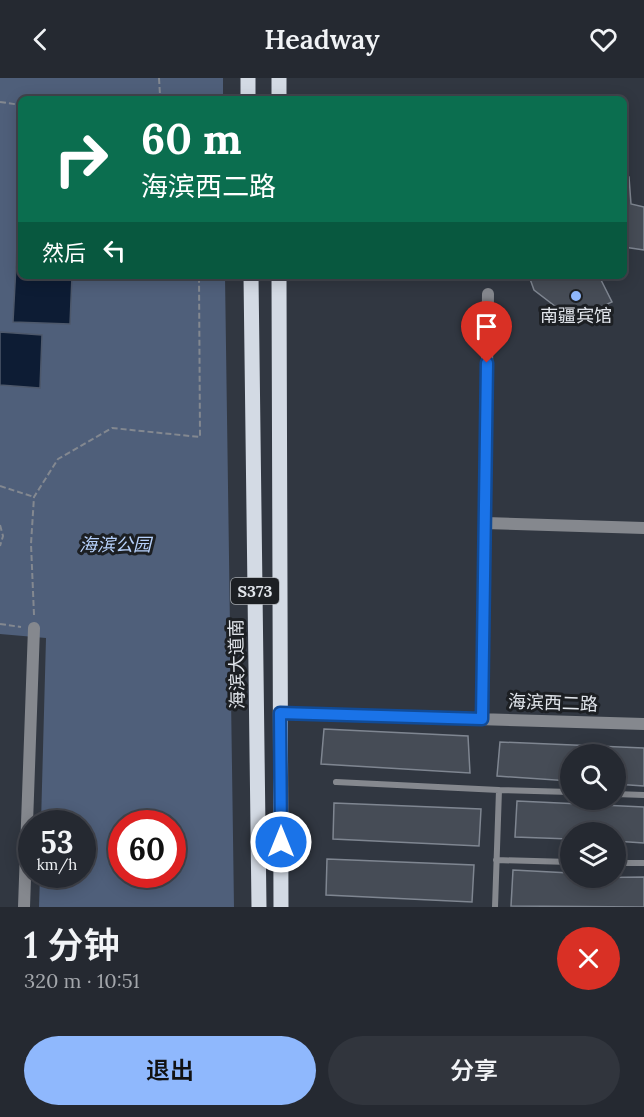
<!DOCTYPE html>
<html lang="zh">
<meta charset="utf-8">
<style>
body{margin:0;font-family:Lora,"Noto Sans SC",serif;background:#31353d;color:#f1f3f6;height:100vh;display:flex;flex-direction:column;font-size:22px;white-space:nowrap}
*{box-sizing:border-box;margin:0}
p{font-size:20px;color:#a3a6ab}
.icon{flex:none;width:33px;height:33px;fill:none;stroke:currentColor;stroke-width:2;stroke-linecap:round;stroke-linejoin:round}
.map{position:relative;height:829px;overflow:hidden}
.details{display:flex;flex-direction:column;background:#252931;flex:1}
.details>*{flex:none}
.guide{position:absolute;left:18px;top:18px;width:609px;height:183px;border-radius:9px;box-shadow:0 3px 15px #0003,0 0 0 2px #42454d;background:#0b6e4f;color:#fff;overflow:hidden}
.controls{position:absolute;left:560px;top:666px;display:grid;gap:12px}
.controls a{display:grid;place-items:center;width:66px;height:66px;border-radius:50%;background:#252931;box-shadow:0 3px 15px #0003,0 0 0 2px #42454d;font-size:30px}
.speed{position:absolute;left:18px;top:732px;display:flex;gap:12px;font-size:30px;font-weight:700;text-align:center}
.speed>*{display:grid;place-content:center;width:78px;height:78px;border-radius:50%;background:#252931;box-shadow:0 3px 15px #0003,0 0 0 2px #42454d;line-height:1}
.speed small{font-size:15px;font-weight:400}
.speed .limit{border:9px solid #d22;background:#fff;color:#111}
.pin{position:absolute;display:grid;place-items:center;width:51px;height:51px;color:#fff;margin:-62px -26px;border-radius:50% 50% 50% 0;rotate:-45deg;box-shadow:0 0 6px #0007}
.pin .icon{rotate:45deg}
.me{position:absolute;width:66px;margin:-33px;rotate:0deg;stroke-linejoin:round;filter:drop-shadow(0 0 4px #0008)}
.turn{display:flex;align-items:center;gap:21px;height:126px;padding:0 24px;font-size:27px}
.turn .icon{width:78px;height:78px;stroke-width:2.5}
.turn b{display:block;font-size:42px;line-height:51px}
.then{display:flex;align-items:center;height:57px;padding:0 24px;background:#0003;gap:12px;font-size:22px}
.round{display:grid;place-items:center;flex:none;width:63px;height:63px;border-radius:32px;background:#31353d}
.summary{display:flex;align-items:center;justify-content:space-between;height:102px;padding:0 24px}
h1{font-size:36px;font-weight:600;line-height:45px}
.action{display:flex;gap:12px;margin-top:auto;padding:12px 24px}
.action a{flex:1;height:69px;border-radius:36px;background:#8fb8fd;color:#111;font-size:24px;font-weight:600;line-height:69px;text-align:center}
.action a+a{background:#31353d;color:#f1f3f6}
header{display:flex;justify-content:space-between;align-items:center;height:78px;padding:0 24px;background:#252931;font-size:27px;font-weight:600}
.map>svg:first-child{display:block}
</style>
<header><svg class="icon" aria-label="back" viewBox="0 0 24 24"><path d="M15 5l-7 7 7 7"/></svg>Headway<svg class="icon" aria-label="heart" viewBox="0 0 24 24"><path d="M12 20l-8-8c-3-5 5-10 8-4 3-6 11-1 8 4z"/></svg></header>
<div class="map">
<svg width="644" height="829" viewBox="0 0 644 829">
<rect width="100%" height="100%" fill="#313741"/>
<path fill="#4f5f7a" fill-rule="evenodd" d="M0 0H223V21H21V198H225L234 829H39L40 797 82 796V746L41 745 46 560 0 556ZM122 746H172V796H122Z"/>
<path fill="#0d1c34" stroke="#4d586b" stroke-width="1.5" d="M19 130H21V198H72L70 246 13 244Z
M0 254 42 257 40 310 0 307Z"/>
<path fill="#464c56" stroke="#7f8691" stroke-width="1.5" d="M624 99H629L631 126 644 129V172L624 169Z
M529 198H599L612 224 573 242 534 212Z
M324 651 468 658 470 695 321 686Z
M500 664 644 670V708L615 706V676H570V703L497 698Z
M517 723 644 729V765L615 763V754H570V761L515 759Z
M334 725 481 731 479 768 333 761Z
M327 781 474 787 472 824 326 817Z
M513 792 570 795V800L644 799V829L511 828Z"/>
<g fill="none" stroke-linecap="round" stroke-linejoin="round">
<path stroke="#838890" stroke-width="2" stroke-dasharray="6 3" stroke-linecap="butt" d="M159 0 160 17
M99 21 160 17 163 21
M0 24 21 27
M0 408 34 419
M0 447 3 458 0 468
M34 537 31 466 34 419 58 381 112 350 200 359 199 198
M0 546 21 549"/>
<path stroke="#85888e" stroke-width="6" d="M336 704 499 712 495 829
M499 712 570 714
M615 716 644 717
M496 782 570 784
M615 785H644"/>
<path stroke="#85888e" stroke-width="12" d="M485 445 488 216
M280 635 644 646
M482 641 485 445 644 450
M24 829 34 550"/>
<path stroke="#d3dae4" stroke-width="15" d="M248 0V21
M279 0V21
M251 198 259 829
M279 198 281 829"/>
</g>
<g fill="none" stroke-linecap="round" stroke-linejoin="round">
<defs>
<path id="route" d="M281 764 280 635 482 641 487 285"/>
</defs>
<use href="#route" stroke="#114b97" stroke-width="15"/>
<use href="#route" stroke="#1a73e8" stroke-width="10"/>
</g>
<circle fill="#8fb8fd" stroke="#1c1f23" stroke-width="2" cx="576" cy="218" r="6"/>
<g text-anchor="middle" stroke-width="6" stroke-linejoin="round" paint-order="stroke">
<rect fill="#1c1f23" stroke="#a6aaaf" stroke-width="1.5" x="231" y="500" width="48" height="26" rx="4.5"/>
<g font-size="16" font-weight="bold" fill="#e1e5eb">
<text x="255" y="519">S373</text>
</g>
<g font-size="18" fill="#e1e5eb" stroke="#1c1f23">
<text x="576" y="244">南疆宾馆</text>
</g>
<g font-size="18" font-style="italic" fill="#b7d1fb" stroke="#1c1f23">
<text x="115" y="473">海滨公园</text>
</g>
<g font-size="18" fill="#e1e5eb" stroke="#1c1f23">
<text transform="translate(237 586) rotate(-91)" y="6">海滨大道南</text>
<text transform="translate(553 625) rotate(2)" y="6">海滨西二路</text>
</g>
</g>
</svg>
<div class="controls">
<a><svg class="icon" aria-label="search" viewBox="0 0 24 24"><circle cx="10" cy="10" r="6"/><path d="M15 15l6 6"/></svg></a>
<a><svg class="icon" aria-label="layers" viewBox="0 0 24 24"><path d="M12 4l9 5-9 5-9-5zM3 14l9 5 9-5"/></svg></a>
</div>
<div class="speed"><div>53<small>km/h</small></div><div class="limit">60</div></div>
<div class="pin" style="left:487px;top:285px;background:#d93025"><svg class="icon" aria-label="arrive" viewBox="0 0 24 24"><path d="M6 21V4h12l-3 4 3 4H6"/></svg></div>
<svg class="me" style="left:281px;top:764px" viewBox="-20 -20 40 40"><circle r="17" fill="#1a73e8" stroke="#fff" stroke-width="3"/><path d="M0-11L8 9 0 5-8 9z" fill="#fff"/></svg>
<div class="guide">
<div class="turn"><svg class="icon" aria-label="right" viewBox="0 0 24 24"><path d="M7 20v-9h11M14 6l5 5-5 5"/></svg><div><b>60 m</b>海滨西二路</div></div>
<div class="then">然后<svg class="icon" aria-label="left" viewBox="0 0 24 24"><path d="M17 20v-9H6M10 6l-5 5 5 5"/></svg></div>
</div>
</div>
<section class="details">
<div class="summary"><div><h1>1 分钟</h1><p>320 m · 10:51</p></div><a class="round" style="background:#d93025;color:#fff"><svg class="icon" aria-label="close" viewBox="0 0 24 24"><path d="M6 6l12 12M18 6L6 18"/></svg></a></div>
<div class="action"><a>退出</a><a>分享</a></div>
</section>
